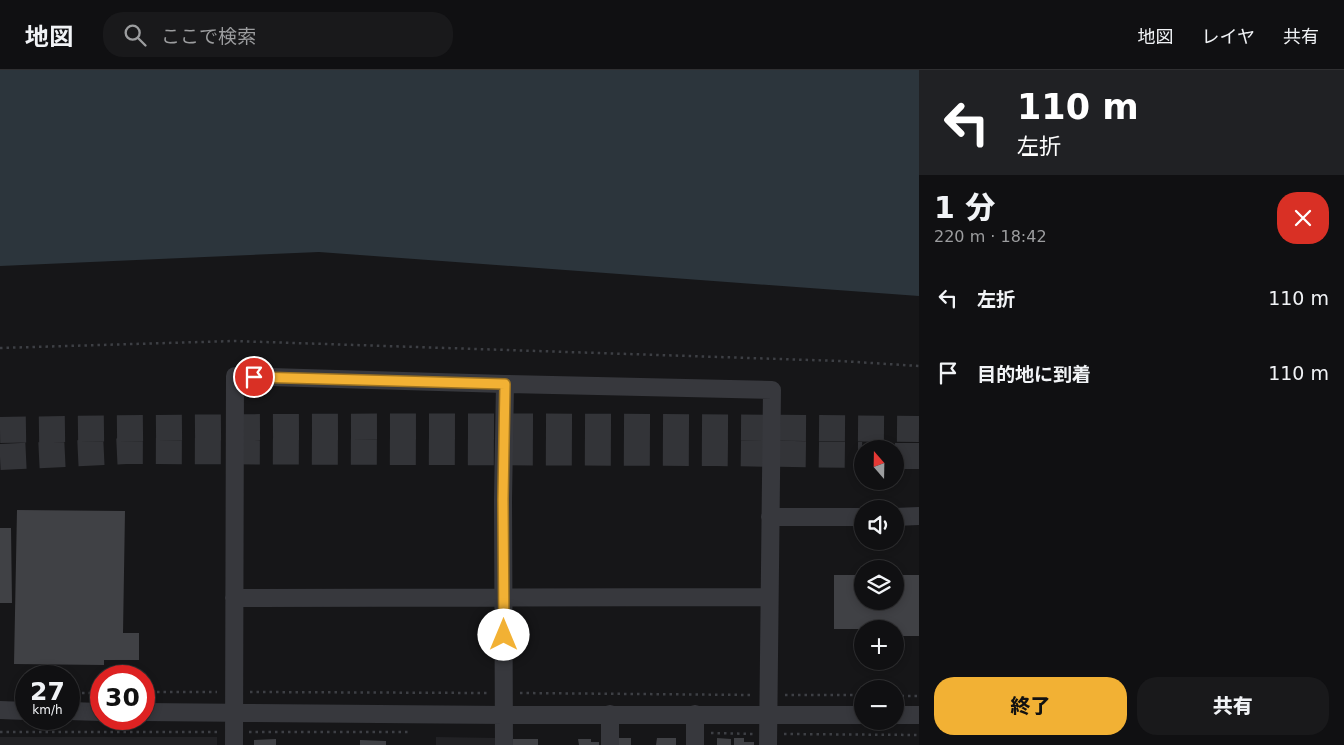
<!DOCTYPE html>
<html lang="ja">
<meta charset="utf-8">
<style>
body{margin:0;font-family:"DejaVu Sans","Noto Sans JP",sans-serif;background:#19191b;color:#f1f3f6;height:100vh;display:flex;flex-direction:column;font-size:19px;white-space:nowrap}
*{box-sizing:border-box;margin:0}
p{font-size:16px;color:#9c9d9f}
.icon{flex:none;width:28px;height:28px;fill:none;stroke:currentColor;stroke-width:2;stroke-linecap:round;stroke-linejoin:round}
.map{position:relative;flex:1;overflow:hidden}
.drawer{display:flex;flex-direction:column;background:#101012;width:425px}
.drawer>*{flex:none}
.banner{background:#202124;color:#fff;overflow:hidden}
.needle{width:32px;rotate:340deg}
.tools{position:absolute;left:854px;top:370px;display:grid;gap:10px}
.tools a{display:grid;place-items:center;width:50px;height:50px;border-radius:50%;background:#101012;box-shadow:0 2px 8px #0003,0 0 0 1px #303032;font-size:25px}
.speed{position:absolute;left:15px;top:595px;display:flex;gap:10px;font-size:25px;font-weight:700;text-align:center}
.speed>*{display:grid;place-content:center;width:65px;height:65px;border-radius:50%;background:#101012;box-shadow:0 2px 8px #0003,0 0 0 1px #303032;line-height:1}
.speed small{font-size:12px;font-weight:400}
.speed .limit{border:8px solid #d22;background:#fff;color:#111}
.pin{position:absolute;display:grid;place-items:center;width:42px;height:42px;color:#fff;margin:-21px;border:2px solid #fff;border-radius:50%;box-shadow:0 1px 5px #0007}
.me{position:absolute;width:55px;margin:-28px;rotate:0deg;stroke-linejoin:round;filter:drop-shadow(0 0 4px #0008)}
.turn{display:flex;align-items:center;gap:18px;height:105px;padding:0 15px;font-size:22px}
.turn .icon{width:65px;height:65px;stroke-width:2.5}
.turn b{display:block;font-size:35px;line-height:42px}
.round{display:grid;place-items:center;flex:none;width:52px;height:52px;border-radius:20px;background:#19191b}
.summary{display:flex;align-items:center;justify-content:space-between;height:85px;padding:0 15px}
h1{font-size:30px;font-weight:800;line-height:38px}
.primary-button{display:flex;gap:10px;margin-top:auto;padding:10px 15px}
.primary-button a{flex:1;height:58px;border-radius:20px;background:#f2b134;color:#111;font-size:20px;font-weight:800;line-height:58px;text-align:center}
.primary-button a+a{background:#19191b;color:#f1f3f6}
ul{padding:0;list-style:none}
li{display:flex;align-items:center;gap:15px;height:75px;padding:0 15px}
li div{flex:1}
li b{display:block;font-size:19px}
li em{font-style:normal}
header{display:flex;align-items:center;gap:30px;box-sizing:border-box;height:70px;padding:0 25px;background:#101012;border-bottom:1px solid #303032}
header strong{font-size:24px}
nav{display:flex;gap:28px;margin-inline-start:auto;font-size:18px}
.search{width:350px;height:45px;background:#19191b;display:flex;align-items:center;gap:12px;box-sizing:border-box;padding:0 18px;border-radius:20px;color:#9c9d9f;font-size:19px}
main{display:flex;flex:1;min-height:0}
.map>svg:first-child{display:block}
</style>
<header>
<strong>地図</strong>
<div class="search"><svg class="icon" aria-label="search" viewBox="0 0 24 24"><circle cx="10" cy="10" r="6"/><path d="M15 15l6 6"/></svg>ここで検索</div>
<nav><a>地図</a><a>レイヤ</a><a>共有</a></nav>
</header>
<main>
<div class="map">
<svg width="919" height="675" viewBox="0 0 919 675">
<rect width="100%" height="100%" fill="#161618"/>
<path fill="#222225" d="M0 667H217V675H0Z
M436 667 497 668V675H436Z"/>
<path fill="#2c353c" d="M0 0H919V226L319 182 0 196Z"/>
<path fill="#404145" d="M17 440 125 441 123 563H139V590H104V595L14 594Z
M0 458H11L12 533H0Z
M834 505H862V531H895V505H919V566H895V559H834Z
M618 668H631V675H618Z
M657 668H676V675H656Z
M717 668 731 669V675H717Z
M734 668H744V672H754V675H734Z
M276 669V675H254V670Z
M513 669H538V675H513Z
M578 669H591V672H599V675H579Z
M360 670 386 671V675H360Z"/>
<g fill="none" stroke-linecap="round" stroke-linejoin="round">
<path stroke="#333438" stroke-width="26" stroke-dasharray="26 13" stroke-linecap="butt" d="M0 360C306 355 613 356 919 359
M895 386H919
M0 387 126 381 717 383 862 385"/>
<path stroke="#3d3f44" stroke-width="2.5" stroke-dasharray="2.5 4" stroke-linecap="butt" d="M0 278 234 271 840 291 919 296
M144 622H217
M250 622 487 623
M69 623H101
M520 623 752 625
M785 625H862
M895 626H919
M0 662H218
M249 662H411
M711 663 753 664
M784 664 919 665"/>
<path stroke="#37383d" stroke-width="18" d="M770 447H862
M895 447 919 446
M234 528 769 527
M0 640 26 641
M69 641 101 642
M144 642 504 645H862
M610 644V675
M695 644V675
M895 645H919
M234 675 235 306 505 314 772 320 768 675
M504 675 503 429 505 314"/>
</g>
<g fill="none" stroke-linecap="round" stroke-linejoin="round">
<defs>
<path id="route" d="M254 307 505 314 503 429 504 565"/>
</defs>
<use href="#route" stroke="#9d7322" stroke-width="12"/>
<use href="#route" stroke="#f2b134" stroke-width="9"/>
</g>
</svg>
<div class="tools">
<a><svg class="needle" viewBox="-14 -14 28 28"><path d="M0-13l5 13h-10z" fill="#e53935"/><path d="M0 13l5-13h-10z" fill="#9c9d9f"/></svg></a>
<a><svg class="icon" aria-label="sound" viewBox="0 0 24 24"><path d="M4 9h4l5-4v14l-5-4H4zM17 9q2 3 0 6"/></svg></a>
<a><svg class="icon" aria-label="layers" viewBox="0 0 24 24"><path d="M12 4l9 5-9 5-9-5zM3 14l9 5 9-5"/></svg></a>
<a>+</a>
<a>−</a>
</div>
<div class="speed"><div>27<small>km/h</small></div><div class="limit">30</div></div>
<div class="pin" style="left:254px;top:307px;background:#d93025"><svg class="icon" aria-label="arrive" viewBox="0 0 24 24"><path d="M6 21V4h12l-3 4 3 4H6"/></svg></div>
<svg class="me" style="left:504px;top:565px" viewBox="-20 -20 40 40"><circle r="19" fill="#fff"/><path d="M0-13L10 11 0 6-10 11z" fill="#f2b134"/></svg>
</div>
<section class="drawer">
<div class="banner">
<div class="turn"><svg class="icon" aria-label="left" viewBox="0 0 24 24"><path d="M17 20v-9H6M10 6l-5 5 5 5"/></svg><div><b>110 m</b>左折</div></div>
</div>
<div class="summary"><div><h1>1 分</h1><p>220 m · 18:42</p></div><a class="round" style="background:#d93025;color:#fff"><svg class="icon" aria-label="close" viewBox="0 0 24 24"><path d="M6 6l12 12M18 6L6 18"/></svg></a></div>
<ul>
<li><svg class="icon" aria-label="left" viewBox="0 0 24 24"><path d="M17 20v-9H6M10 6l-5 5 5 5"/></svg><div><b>左折</b></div><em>110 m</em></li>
<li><svg class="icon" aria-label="arrive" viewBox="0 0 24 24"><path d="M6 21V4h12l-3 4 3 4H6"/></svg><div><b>目的地に到着</b></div><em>110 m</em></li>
</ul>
<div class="primary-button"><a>終了</a><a>共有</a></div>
</section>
</main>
